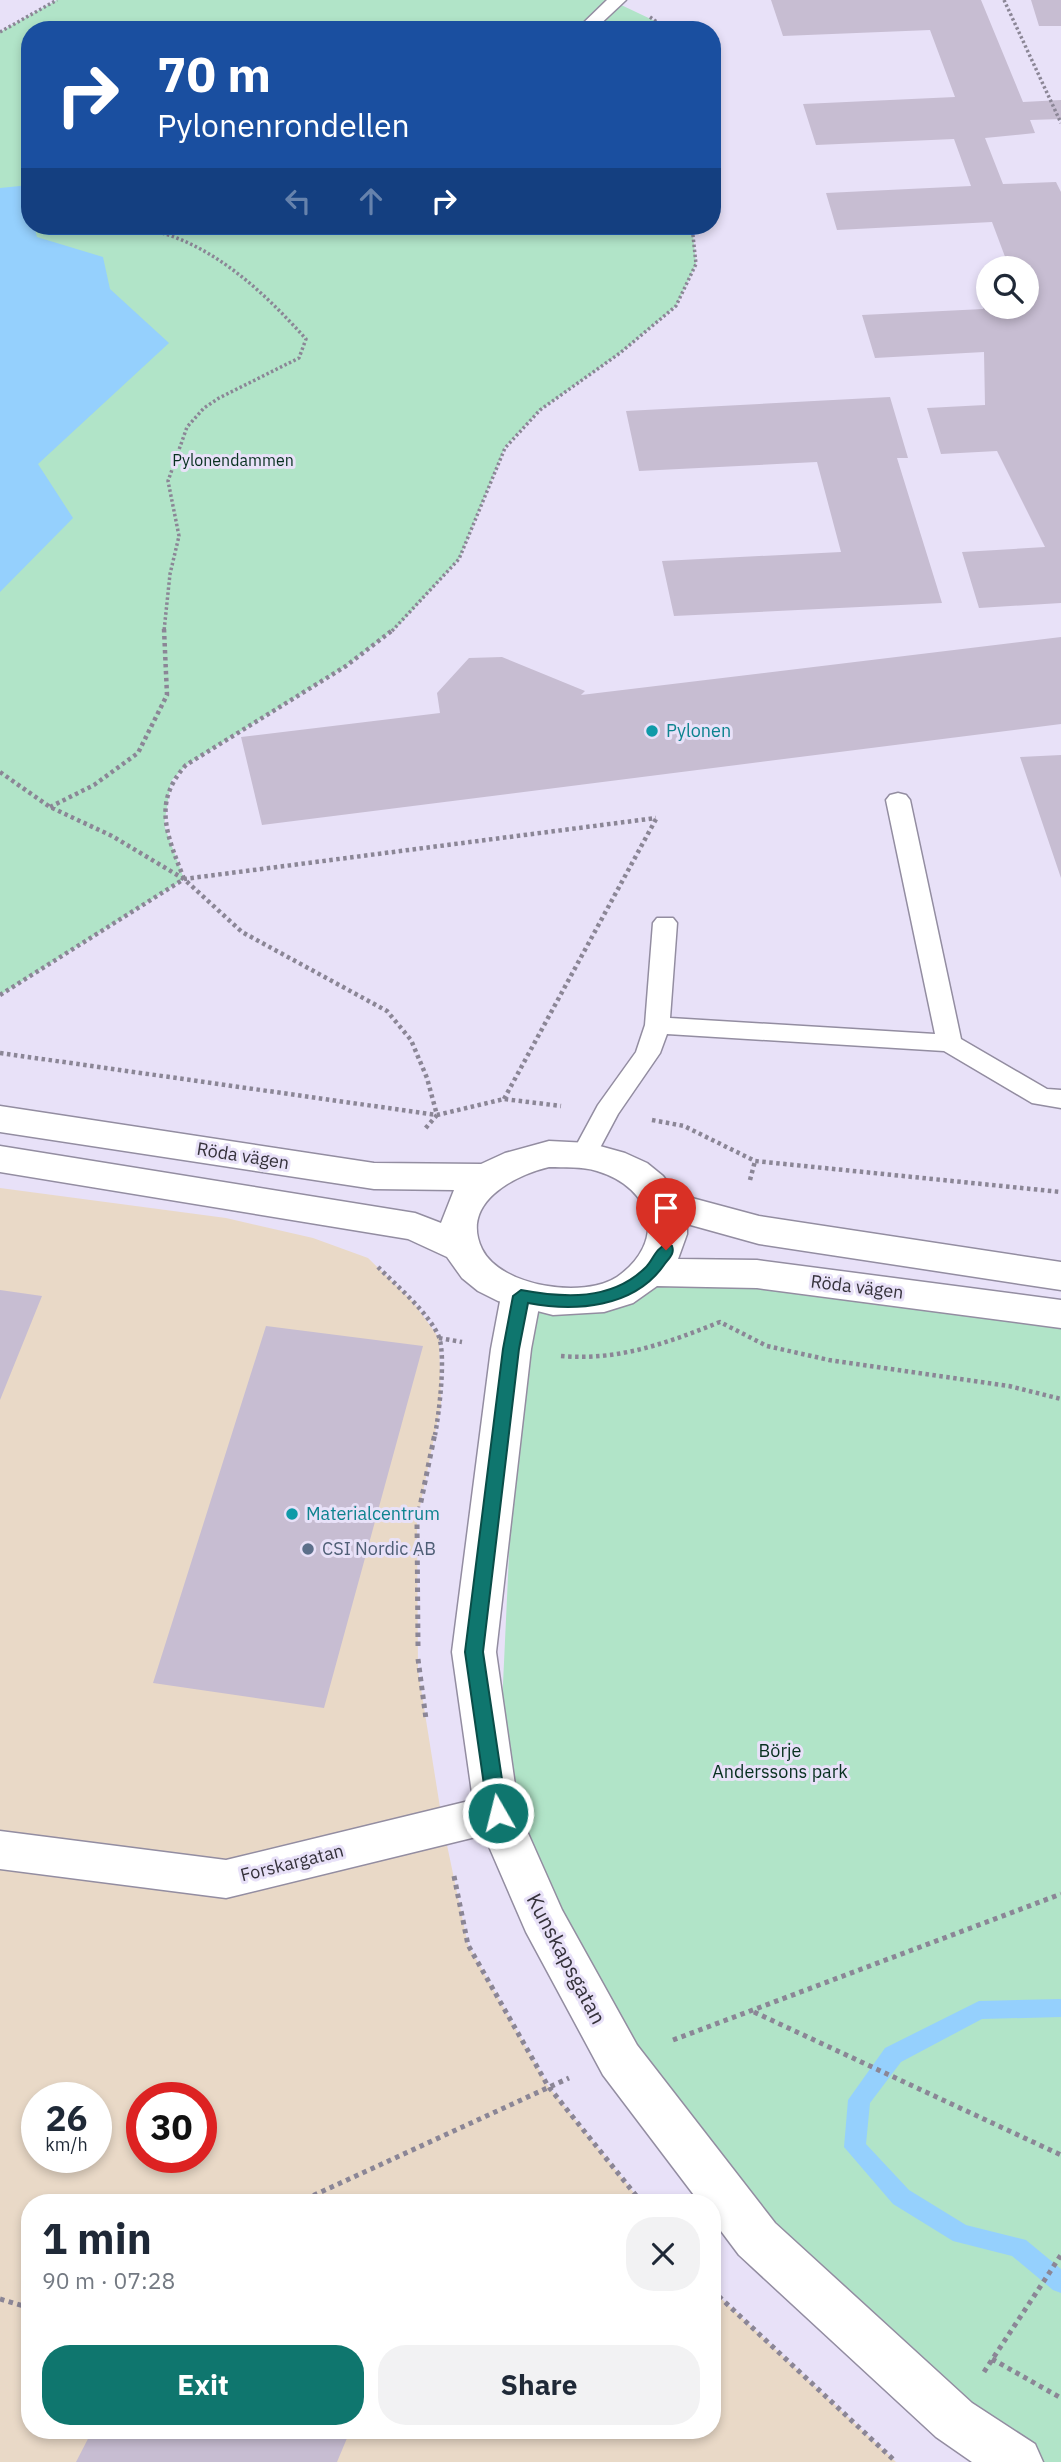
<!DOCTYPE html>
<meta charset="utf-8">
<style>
body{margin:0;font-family:"IBM Plex Sans",sans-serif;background:#f2f2f3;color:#1f2937;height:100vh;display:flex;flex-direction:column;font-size:26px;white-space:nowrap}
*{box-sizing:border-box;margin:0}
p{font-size:23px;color:#747a83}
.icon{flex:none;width:38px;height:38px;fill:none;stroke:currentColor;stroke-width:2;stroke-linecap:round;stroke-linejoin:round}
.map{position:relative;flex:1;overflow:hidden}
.panel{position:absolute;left:21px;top:2194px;width:700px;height:245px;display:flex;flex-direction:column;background:#fff;border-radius:28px;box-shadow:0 4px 10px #0003}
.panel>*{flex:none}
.top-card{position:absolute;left:21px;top:21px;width:700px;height:214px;border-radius:28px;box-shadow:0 4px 10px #0003;background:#1a4fa0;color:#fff;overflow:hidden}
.buttons{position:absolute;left:976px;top:256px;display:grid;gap:14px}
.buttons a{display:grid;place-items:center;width:63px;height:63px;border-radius:50%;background:#fff;box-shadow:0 4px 10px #0003;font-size:35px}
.speed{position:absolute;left:21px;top:2082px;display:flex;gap:14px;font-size:35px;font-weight:700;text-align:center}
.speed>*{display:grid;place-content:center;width:91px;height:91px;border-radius:50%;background:#fff;box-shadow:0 4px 10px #0003;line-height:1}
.speed small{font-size:18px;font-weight:400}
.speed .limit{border:10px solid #d22;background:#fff;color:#111}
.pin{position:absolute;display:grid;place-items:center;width:60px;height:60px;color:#fff;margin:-72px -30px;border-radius:50% 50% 50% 0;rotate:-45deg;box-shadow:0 0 7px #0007}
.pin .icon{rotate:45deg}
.me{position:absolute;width:77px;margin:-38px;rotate:352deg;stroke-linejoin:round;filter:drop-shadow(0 0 5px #0008)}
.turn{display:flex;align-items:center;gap:24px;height:147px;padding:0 21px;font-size:32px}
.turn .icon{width:91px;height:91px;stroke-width:2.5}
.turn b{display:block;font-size:49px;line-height:60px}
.lanes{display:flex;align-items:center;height:66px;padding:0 21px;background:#0003;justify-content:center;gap:35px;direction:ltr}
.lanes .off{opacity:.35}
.round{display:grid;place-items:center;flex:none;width:74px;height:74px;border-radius:28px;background:#f2f2f3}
.summary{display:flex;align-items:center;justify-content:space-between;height:119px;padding:0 21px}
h1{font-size:42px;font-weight:700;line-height:52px}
.button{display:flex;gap:14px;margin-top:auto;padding:14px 21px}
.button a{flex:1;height:80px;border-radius:28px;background:#0f766e;color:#fff;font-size:28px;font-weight:700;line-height:80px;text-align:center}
.button a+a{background:#f2f2f3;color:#1f2937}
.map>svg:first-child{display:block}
</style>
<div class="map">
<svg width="1061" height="2462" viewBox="0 0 1061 2462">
<rect width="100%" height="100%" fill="#e8e1f8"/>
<path fill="#e9d9c7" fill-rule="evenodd" d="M0 1188 226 1218 313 1238 368 1258 413 1302 439 1338 441 1404 417 1521 418 1670 443 1826 468 1945 548 2086 642 2203H30V2431H712V2290L896 2462H0ZM37 2098H96V2158H37ZM142 2098H201V2158H142Z"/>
<path fill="#b1e4c8" d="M57 0H619L617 3 657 22 654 30H30V226H692L696 264 676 306 620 353 540 410 505 447 459 559 398 626 346 666 186 765 171 781 164 825 184 879 0 995V32Z
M651 1272 1061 1322V2462H1017L954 2420 620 2060 497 1813 521 1296 539 1301Z"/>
<path fill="#95d0fd" d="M30 185V226H34L37 237 103 257 110 289 169 343 38 464 73 518 0 592V188Z"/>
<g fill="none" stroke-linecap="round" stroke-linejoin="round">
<path fill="#95d0fd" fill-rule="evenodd" d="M1061 1999V2017L982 2019 901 2062 870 2103 866 2144 909 2190 966 2225 1026 2240 1061 2269V2293L1053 2290 1012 2256 953 2241 893 2204 844 2147 848 2100 885 2048 979 2001Z"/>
</g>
<path fill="#c7bdd2" d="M771 0H981L1023 102 1061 100V119L1030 120 1035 133 985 138 1003 184 1056 182 1061 192V603L979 608 962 552 1045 547 997 451 941 454 927 408 985 405 984 352 875 358 862 315 983 309 989 299V306H1027V268H1004L1007 262 992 222 837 230 826 193 971 186 954 139 816 145 803 104 955 97 930 30 783 36Z
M1031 0H1061V26H1039Z
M890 397 908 458H897L942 603 674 616 662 561 841 552 817 462 639 471 626 411Z
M1061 637V724L262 825 241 737 440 713 437 693 469 658 502 657 585 691 581 695Z
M1061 755V878L1020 757Z
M0 1290 42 1296 0 1400Z
M266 1326 423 1346 324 1708 153 1683Z
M92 2431H350L337 2462H76Z"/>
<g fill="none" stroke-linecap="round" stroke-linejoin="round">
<defs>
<path id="service" d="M607 0H626L594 30H576Z
M898 793 906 795 910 800 961 1039 1047 1089 1061 1090V1108L1032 1103 944 1051 667 1034 660 1053 618 1114 593 1161 584 1164 575 1161 571 1155 598 1105 636 1052 645 1025 653 923 657 918H673L677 923 670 1018 935 1034 886 800 890 795Z"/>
<path id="minor" d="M521 1282 535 1286 541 1296 531 1349 496 1652 519 1813 562 1910 637 2045 775 2223 972 2403 1035 2444 1043 2462H972L936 2437 739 2255 712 2219V2203H700L603 2075 526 1932 484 1835 226 1898 0 1869V1831L226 1860 473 1800 452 1652 491 1349 501 1296 507 1286Z"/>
<path id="tertiary" d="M0 1106 374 1163 481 1164 505 1153 549 1141 589 1143 625 1153 647 1163 663 1176 677 1194 759 1216 1061 1262V1290L759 1244 687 1224V1234L678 1259 757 1260 1061 1300V1328L757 1288 657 1286 633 1303 604 1312 553 1315 498 1301 478 1291 462 1278 447 1257 408 1239 0 1172V1146L415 1213 441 1223 454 1190 374 1189 0 1132ZM549 1167C564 1168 582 1166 597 1171 654 1188 667 1242 617 1277 584 1299 501 1287 482 1249 460 1203 513 1176 549 1167Z"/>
</defs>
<use href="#service" stroke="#938da1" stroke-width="3"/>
<use href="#minor" stroke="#938da1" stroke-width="3"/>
<use href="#tertiary" stroke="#938da1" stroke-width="3"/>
<path stroke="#8b8696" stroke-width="3.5" stroke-dasharray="2.5 2.5" stroke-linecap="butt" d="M1004 0 1061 123
M650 17 657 22 654 30
M0 32 57 0
M38 229C70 227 102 223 134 227 205 236 260 288 306 339L299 358 219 398 204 408 187 427 168 481 179 536 170 574 164 631
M392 631 459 559 505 448 540 410 620 353 676 306 696 264 692 226"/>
<path stroke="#8b8696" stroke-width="4.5" stroke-dasharray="3.5 3.5" stroke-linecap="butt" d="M0 772 50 807 112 836 184 879 242 932 387 1011 411 1040 427 1078 437 1115 424 1130
M50 807 94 785 138 753 167 695 164 629
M184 879C168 837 151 803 186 765L346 666 394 629
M0 995 184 879 656 818
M0 1053 437 1115 504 1099 561 1106
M504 1099 656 819
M652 1120 684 1126 755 1161 1061 1192
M750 1180 755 1161
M378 1267C397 1286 429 1313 439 1337 446 1357 439 1414 435 1435
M439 1338 462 1342
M561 1356C619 1361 667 1343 720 1322L767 1346 829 1360 1009 1386 1061 1399"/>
<path stroke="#8b8696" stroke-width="5" stroke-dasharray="4.5 4.5" stroke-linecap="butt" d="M418 1646 417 1521 435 1433
M418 1659 426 1719
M454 1876 468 1945 548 2086 642 2203
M754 2012 1061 2155
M673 2040 1061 1894
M297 2203 569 2078
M712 2290 896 2462
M0 2299 30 2308
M992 2359 1061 2398
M984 2372 1061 2255"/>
<use href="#service" fill="#fff" fill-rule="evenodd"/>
<use href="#minor" fill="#fff" fill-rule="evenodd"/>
<use href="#tertiary" fill="#fff" fill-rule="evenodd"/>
</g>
<path fill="#0f766e" stroke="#0a4d48" stroke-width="2" d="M666 1245 672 1246C675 1254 669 1258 664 1265 634 1308 575 1312 528 1303L519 1349 483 1652 507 1813 498 1821 488 1813 465 1652 503 1349 513 1296 521 1290C564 1298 611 1301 645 1268 653 1261 655 1248 666 1245Z"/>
<g fill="#0f9aa8" stroke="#e8e1f8" stroke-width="2.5">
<circle cx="652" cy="731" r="7"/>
<circle cx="292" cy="1514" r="7"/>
</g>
<circle fill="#5c6f8a" stroke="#e8e1f8" stroke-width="2.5" cx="308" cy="1549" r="7"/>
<g text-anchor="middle" stroke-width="6" stroke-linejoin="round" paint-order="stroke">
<g font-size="16" fill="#083120" stroke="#e8e1f8">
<text x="233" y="466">Pylonendammen</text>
</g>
<g font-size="18" fill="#0d838f" stroke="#e8e1f8" text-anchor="start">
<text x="666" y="737">Pylonen</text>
<text x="306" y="1520">Materialcentrum</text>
</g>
<g font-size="18" fill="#35323b" stroke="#e8e1f8">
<text transform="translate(243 1156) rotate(9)" y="6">Röda vägen</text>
<text transform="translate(857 1287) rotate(7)" y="6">Röda vägen</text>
<text transform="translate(292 1863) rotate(-14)" y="6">Forskargatan</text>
</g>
<g font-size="18" fill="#4e5e75" stroke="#e8e1f8" text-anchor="start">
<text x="322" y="1555">CSI Nordic AB</text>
</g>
<g font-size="18" fill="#083120" stroke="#e8e1f8">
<text x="780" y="1757">Börje<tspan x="780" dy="21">Anderssons park</tspan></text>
</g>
<g font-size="21" fill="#35323b" stroke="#e8e1f8">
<text transform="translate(566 1959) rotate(62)" y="7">Kunskapsgatan</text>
</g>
</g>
</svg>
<div class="buttons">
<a><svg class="icon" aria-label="search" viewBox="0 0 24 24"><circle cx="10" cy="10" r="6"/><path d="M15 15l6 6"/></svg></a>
</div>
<div class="speed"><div>26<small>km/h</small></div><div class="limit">30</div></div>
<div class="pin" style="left:666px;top:1250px;background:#d93025"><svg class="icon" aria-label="arrive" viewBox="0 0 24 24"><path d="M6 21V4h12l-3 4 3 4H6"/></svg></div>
<svg class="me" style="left:498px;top:1813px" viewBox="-20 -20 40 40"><circle r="17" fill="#0f766e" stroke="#fff" stroke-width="3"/><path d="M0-11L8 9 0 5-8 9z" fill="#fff"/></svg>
<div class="top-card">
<div class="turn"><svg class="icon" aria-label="right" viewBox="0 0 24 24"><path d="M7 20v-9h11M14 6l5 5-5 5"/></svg><div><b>70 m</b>Pylonenrondellen</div></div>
<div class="lanes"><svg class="icon off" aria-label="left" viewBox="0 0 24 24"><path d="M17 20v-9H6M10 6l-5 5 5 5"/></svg><svg class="icon off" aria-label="ahead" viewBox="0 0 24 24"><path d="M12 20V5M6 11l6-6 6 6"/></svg><svg class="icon" aria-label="right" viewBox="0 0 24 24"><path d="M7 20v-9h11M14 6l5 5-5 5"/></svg></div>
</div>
<section class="panel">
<div class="summary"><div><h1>1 min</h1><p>90 m · 07:28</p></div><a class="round"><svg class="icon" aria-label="close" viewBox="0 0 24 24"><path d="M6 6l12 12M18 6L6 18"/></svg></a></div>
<div class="button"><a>Exit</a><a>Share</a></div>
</section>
</div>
